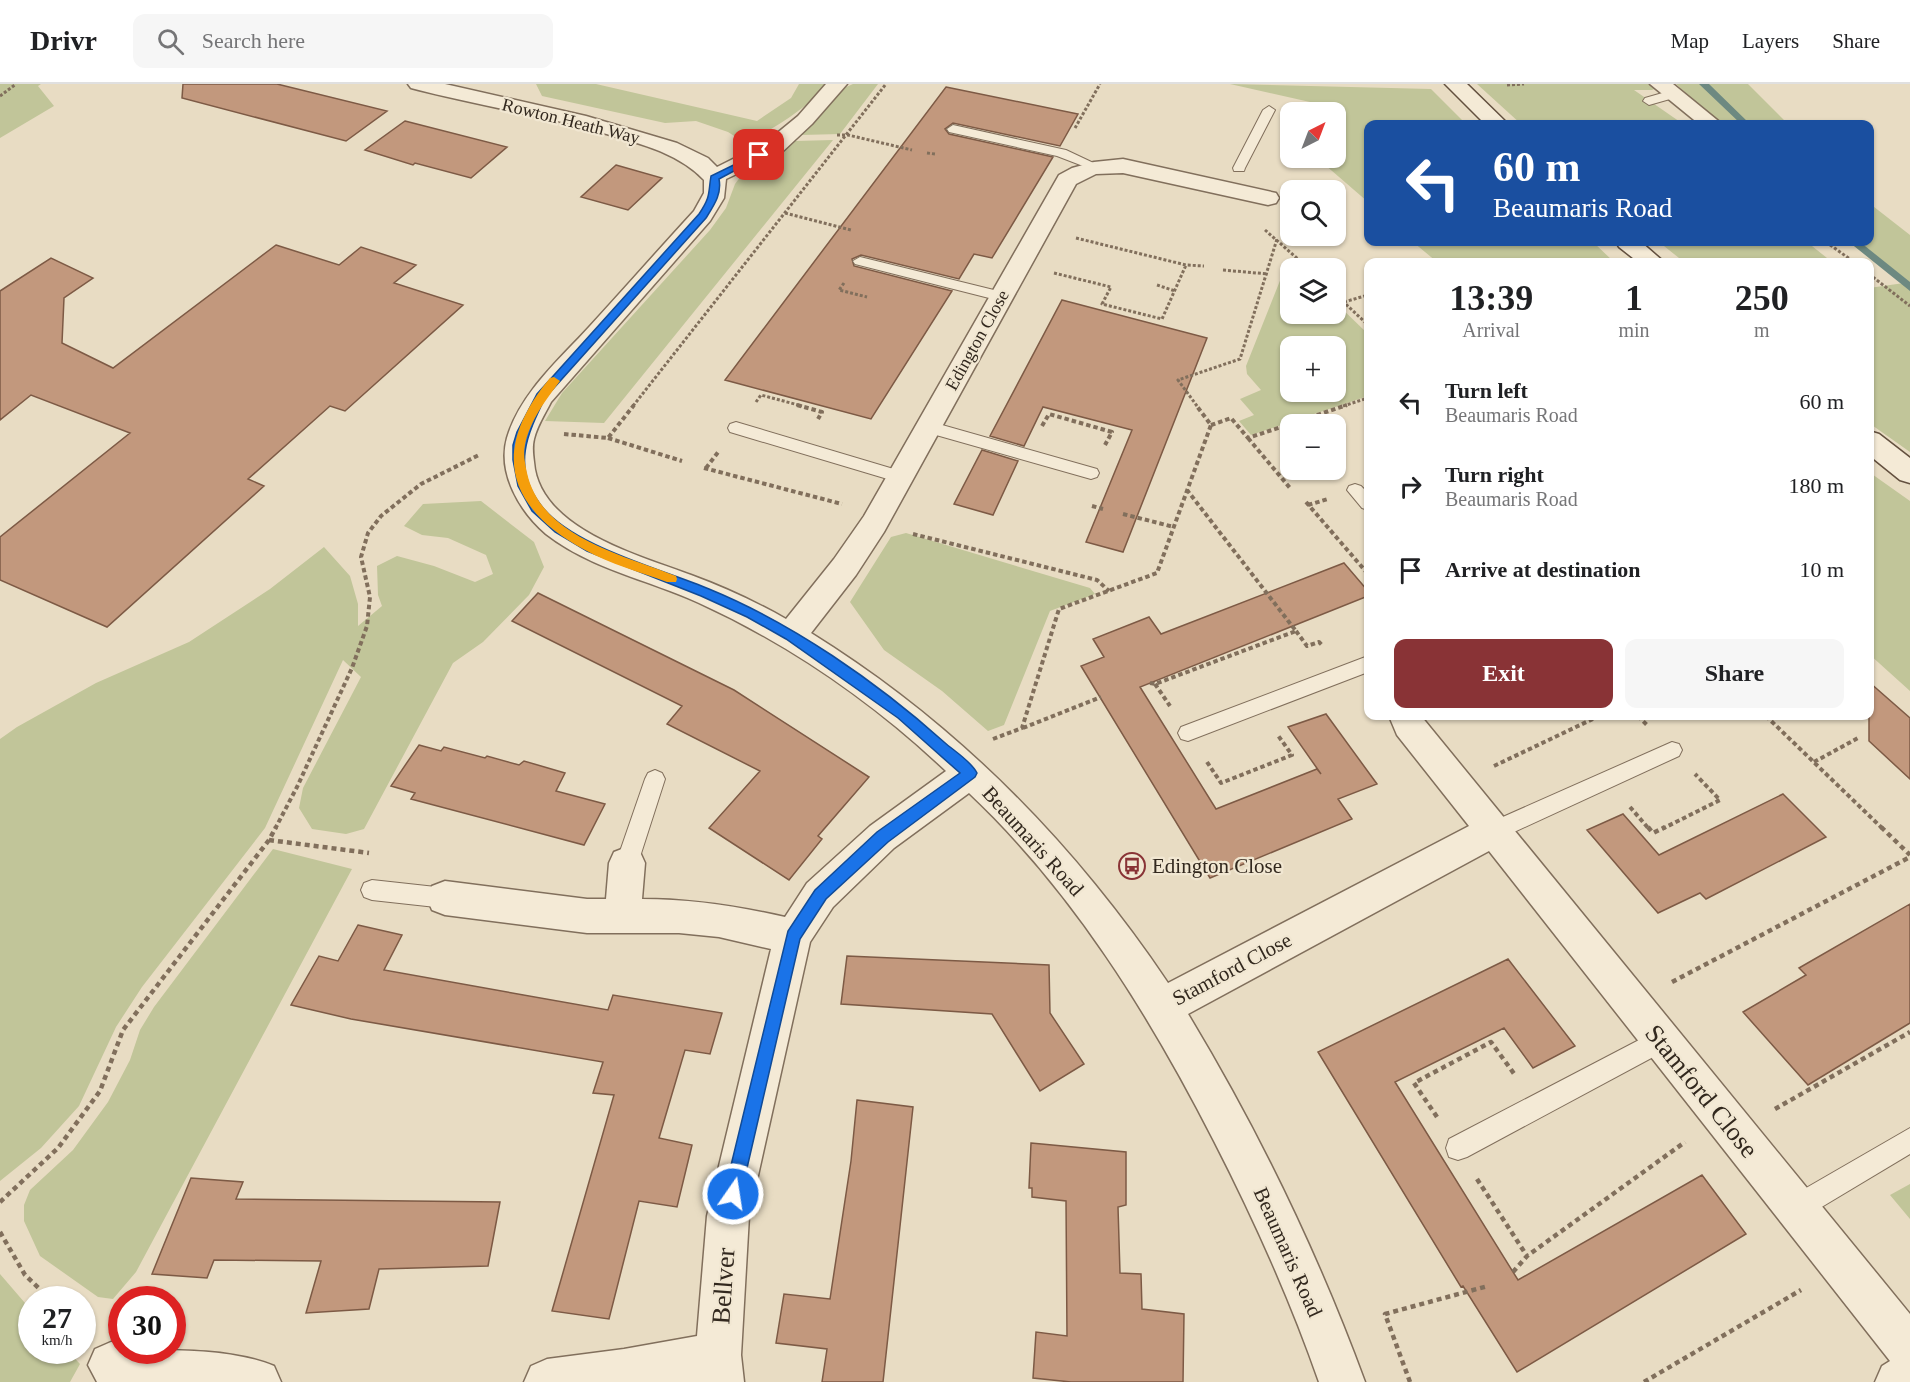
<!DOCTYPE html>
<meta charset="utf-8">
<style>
body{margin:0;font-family:Georgia,serif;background:#f6f6f6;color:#202124;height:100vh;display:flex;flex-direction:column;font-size:22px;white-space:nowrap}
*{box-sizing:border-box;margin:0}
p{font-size:20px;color:#757577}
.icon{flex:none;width:33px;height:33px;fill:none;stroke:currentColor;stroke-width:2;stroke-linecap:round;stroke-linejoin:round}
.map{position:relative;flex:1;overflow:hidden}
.details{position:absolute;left:1364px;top:174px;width:510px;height:462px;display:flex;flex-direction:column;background:#fff;border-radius:12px;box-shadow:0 2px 4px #0004}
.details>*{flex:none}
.banner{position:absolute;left:1364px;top:36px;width:510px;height:126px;border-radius:12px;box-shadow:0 2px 4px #0004;background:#1a4fa0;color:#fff;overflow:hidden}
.needle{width:39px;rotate:42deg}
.tools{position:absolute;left:1280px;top:18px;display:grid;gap:12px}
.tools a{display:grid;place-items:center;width:66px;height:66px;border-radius:12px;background:#fff;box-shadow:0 2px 4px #0004;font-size:30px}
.speed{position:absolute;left:18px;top:1202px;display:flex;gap:12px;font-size:30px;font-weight:700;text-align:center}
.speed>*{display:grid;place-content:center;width:78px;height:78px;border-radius:50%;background:#fff;box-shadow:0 2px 4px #0004;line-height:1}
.speed small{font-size:15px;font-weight:400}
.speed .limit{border:9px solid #d22;background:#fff;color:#111}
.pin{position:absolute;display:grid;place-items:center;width:51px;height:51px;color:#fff;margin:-26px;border-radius:12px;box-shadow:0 3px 9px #0006}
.me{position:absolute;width:66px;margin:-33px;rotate:13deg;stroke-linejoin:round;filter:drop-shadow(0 0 4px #0008)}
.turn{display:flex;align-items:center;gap:21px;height:126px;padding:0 30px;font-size:27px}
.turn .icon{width:78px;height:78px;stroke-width:2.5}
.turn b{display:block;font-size:42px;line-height:51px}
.eta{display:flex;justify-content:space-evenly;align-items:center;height:102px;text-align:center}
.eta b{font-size:36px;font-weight:600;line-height:42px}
.action{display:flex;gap:12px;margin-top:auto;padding:12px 30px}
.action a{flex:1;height:69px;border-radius:12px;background:#893336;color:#fff;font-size:24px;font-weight:600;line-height:69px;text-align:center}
.action a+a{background:#f6f6f6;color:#202124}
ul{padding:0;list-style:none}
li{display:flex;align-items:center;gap:18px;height:84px;padding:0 30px}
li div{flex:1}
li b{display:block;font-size:22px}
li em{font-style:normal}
header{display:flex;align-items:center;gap:36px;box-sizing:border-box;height:84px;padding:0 30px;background:#fff;border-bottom:2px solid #e0e0e0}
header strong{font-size:28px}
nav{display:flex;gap:33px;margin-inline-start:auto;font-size:21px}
.search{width:420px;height:54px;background:#f6f6f6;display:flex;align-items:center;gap:15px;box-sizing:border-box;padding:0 21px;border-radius:12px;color:#757577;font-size:22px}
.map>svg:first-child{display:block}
</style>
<header>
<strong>Drivr</strong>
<div class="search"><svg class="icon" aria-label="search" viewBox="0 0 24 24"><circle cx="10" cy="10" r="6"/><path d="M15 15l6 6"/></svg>Search here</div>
<nav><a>Map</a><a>Layers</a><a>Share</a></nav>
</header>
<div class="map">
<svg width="1910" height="1298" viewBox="0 0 1910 1298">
<rect width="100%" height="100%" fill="#e8dcc3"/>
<path fill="#c1c599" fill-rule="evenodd" d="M0 0H41L38 2 54 22 0 54Z
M536 0H596L757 37 791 14 799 0H828C806 25 775 44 745 59L728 48 696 37 665 39 542 12Z
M853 0H878L840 50 801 51 844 4Z
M1230 0 1431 5 1466 40H1368V118L1317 74H1335V28H1306L1310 18Z
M1477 0H1665L1652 6H1634L1683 40H1521Z
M1676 0H1748L1788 40H1720Z
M833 56 604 339 545 337 562 309 710 146 726 124 735 100 741 92 795 57Z
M1869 119 1910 151V368L1869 339V204L1904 199 1849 158H1869Z
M1413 158H1593L1614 178H1437Z
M1659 158H1807L1832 178H1684Z
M1289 174 1300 184H1290V230H1335V218L1368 250V312L1251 351 1239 337 1254 331 1240 315 1261 306 1247 290 1246 282ZM1290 262H1335V308H1290Z
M1869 388 1910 417V607L1869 570Z
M481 417 534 458 544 483 529 511 483 558 453 579 364 745 346 750 312 745 299 724 303 704 361 593 343 576 265 744 142 903 116 943 79 1022 41 1064 0 1097V655L17 643 96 599 189 558 270 505 324 463 350 492 358 520V542L382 522 378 511 377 482 397 472 434 482 475 498 493 490 486 471 448 454 422 451 404 442 423 420Z
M906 449 1090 504 1095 510 1050 527 1004 641 988 647 942 607 884 566 850 518 891 453Z
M273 765 352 785 136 1188 113 1215 98 1213 40 1172 24 1137V1121L30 1106 73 1066 108 1018 130 976 140 946 154 923Z
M1910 1100V1135L1890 1111Z
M0 1190 31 1226 32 1266H67L80 1280 70 1298H0Z"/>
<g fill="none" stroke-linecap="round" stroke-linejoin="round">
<path fill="#6d8981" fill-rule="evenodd" d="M1699 0H1709L1750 40H1741Z
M1849 158H1860L1910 198V207Z"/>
</g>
<path fill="#c2987d" stroke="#7d5a45" stroke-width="1.5" d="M183 0H277L387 27 346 57 182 14Z
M946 3 1078 30 1060 62 953 39 945 45 949 50 1053 73 992 174 974 170 959 195 861 171 852 175 854 182 952 207 871 335 725 296Z
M405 37 507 63 471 94 415 79 413 81 365 66Z
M616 81 662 94 628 126 581 113Z
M276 161 339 181 361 163 416 181 394 199 463 221 345 327 330 322 248 395 264 402 107 543 0 496V453L130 349 31 311 0 336V207L51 174 93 194 64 214 62 259 113 284Z
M1062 216 1207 254 1123 468 1086 458 1132 346 1043 323 1024 362 990 352Z
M982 366 1018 377 993 431 954 420Z
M1344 479 1368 507V512L1140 603 1216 725 1317 685 1321 690 1288 643 1326 630 1377 700 1338 715 1352 735 1210 794 1081 582 1104 573 1093 555 1149 533 1161 550Z
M538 509 734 606 869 693 818 752 822 755 789 796 709 744 760 687 667 640 682 622 512 537Z
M1869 598 1910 634V695L1869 657Z
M419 661 441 667 444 663 485 674 487 672 519 681 524 677 565 689 556 707 605 720 584 761 411 715 415 709 391 702Z
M1783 710 1826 753 1706 815 1700 809 1658 829 1587 746 1623 730 1659 771Z
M1910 820V939L1808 1001 1743 928 1806 891 1799 884Z
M358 841 402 851 384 886 608 926 613 911 722 929 710 970 685 966 659 1054 692 1061 677 1123 639 1117 609 1235 552 1227 614 1011 593 1009 603 978 351 935 291 921 319 872 338 877Z
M847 872 1049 881 1050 929 1084 980 1040 1007 992 930 841 920Z
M1508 875 1575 962 1533 984 1504 944 1395 998 1518 1196 1702 1091 1746 1150 1517 1288 1463 1202 1461 1203 1318 968Z
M857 1016 913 1023 883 1298H822L827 1265 776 1259 784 1210 830 1215 851 1077Z
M1031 1059 1126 1068V1121L1118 1123 1120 1189 1141 1190 1142 1225 1184 1230 1183 1298H1071L1033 1294 1036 1248 1067 1252 1066 1117 1032 1113V1104H1029Z
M191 1094 243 1098 236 1115 500 1118 488 1182 379 1185 369 1225 306 1229 321 1177 214 1176 207 1194 152 1190Z"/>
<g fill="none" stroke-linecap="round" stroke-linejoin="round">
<defs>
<path id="service" d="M1673 6 1677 7V13L1649 21 1643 17 1645 14Z
M1269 22 1275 26 1245 84 1244 87H1234L1233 84 1263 26Z
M953 41 1066 66 1102 83 1096 87 1057 72 949 48 947 45Z
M860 173 1006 209 1008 212 1001 217 855 180 853 177Z
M928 337 1097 385 1099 389 1097 393 1091 395 922 347 920 343 922 339Z
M736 338 907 389 909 393 907 397 901 399 730 348 728 344 730 340Z
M1355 400 1361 402 1368 409V426L1362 424 1347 406 1349 402Z
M1368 572V588L1188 657 1181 655 1178 649 1181 643Z
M1672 658 1679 660 1682 666 1679 672 1501 754 1494 756 1487 754 1484 747 1487 740Z
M655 686 662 689 665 695 638 779 634 786 627 789 620 786 616 779 645 695 648 689Z
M372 796 445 804 453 807 456 814 453 821 445 824 372 816 364 813 361 806 364 799Z
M1662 944 1670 948 1674 956 1670 964 1467 1073 1458 1076 1449 1073 1446 1064 1449 1055Z
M1910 1044V1070L1805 1133 1796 1137 1787 1133 1783 1124 1787 1115Z"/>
<path id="minor" d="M408 0H445L586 32 677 59 708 74 717 83 765 59 798 32 826 0H847L812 40 781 69 726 95 724 114 710 137 551 318C545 330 537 342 534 355 532 363 533 370 534 378 539 445 638 471 691 491 724 503 756 518 786 535L834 475 864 432 1059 91 1072 84 1094 78 1123 75 1276 109 1279 114 1276 119 1268 121 1123 89 1096 90 1076 100 884 448 856 491 811 549C956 639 1073 758 1168 899L1469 742 1397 651 1389 632H1421L1910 1230V1298H1875L1882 1282 1890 1277 1489 767 1188 930C1258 1046 1318 1170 1365 1298H1319C1290 1215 1254 1135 1214 1057 1149 930 1073 807 969 709L894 764 833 823 810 858 749 1132 741 1271 744 1298H524L531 1282 547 1275 624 1265 697 1252 707 1132 771 865 719 853 679 849H587L445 831 432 826 427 814 432 802 445 797 587 815H606L609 779 614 768 627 763 640 768 645 779 642 815C691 815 736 822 785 833L807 799 870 742 946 687C874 619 789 560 699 519 649 496 591 485 546 450 520 428 497 389 507 354 520 309 560 275 590 242 625 204 659 165 694 127L704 109V96C677 67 633 58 596 47 535 30 472 20 411 4Z
M1650 0H1673L1722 40H1699Z
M111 1258 122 1259V1266C168 1266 231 1264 274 1282L281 1298H97L88 1281 95 1265Z"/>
<path id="secondary" d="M1445 0H1467L1508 40H1485Z
M1616 158H1641L1664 178H1638L1619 163Z
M1869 347 1879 350 1910 374V399L1900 396 1869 371Z"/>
</defs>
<use href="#service" stroke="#816f5c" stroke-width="2"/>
<use href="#minor" stroke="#816f5c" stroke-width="3"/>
<use href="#secondary" stroke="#63503f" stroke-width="3"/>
<path stroke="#816f5c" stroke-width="3" stroke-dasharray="3 2" stroke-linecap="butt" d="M1507 1 1524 0
M0 12 16 0
M1075 44 1100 0
M837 51H848L912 66
M927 69 935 70
M785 129 851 146
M1265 146 1308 184
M1076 154 1186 181 1204 182
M1826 158 1854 178
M1223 186 1268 190
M1054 189 1111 203 1102 220 1162 235 1186 181
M1869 190 1910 222
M844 199 839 206 867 213
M1157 201 1175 207
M1335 210 1368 241
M1344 218 1368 211
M756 318 761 311 802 322
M633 322 886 0
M1197 322 1178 296 1240 275 1277 155
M1343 322 1368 314"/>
<path stroke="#816f5c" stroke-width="4" stroke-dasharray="4.5 3" stroke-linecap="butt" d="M797 321 822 328 818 335
M1211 341 1231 334 1248 354 1347 321
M1042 342 1049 330 1112 348 1105 361
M564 350 608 354 634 321
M608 354 682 377
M1248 354 1290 404
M704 384 842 420
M706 384 719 367
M1306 418 1368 490
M1308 421 1328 415
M1092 422 1103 425
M1123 430 1174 443
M913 450 1097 496 1109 507
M1296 547 1307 562 1319 558 1322 561
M1150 599 1155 600 1296 547 1187 406
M1155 600 1170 622
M1638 632 1648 642
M1766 632 1883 745
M1023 644 1101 613
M993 655 1022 644 1059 525 1157 489 1211 341 1196 321
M1207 678 1221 699 1292 671 1277 650
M1814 678 1858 654
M1494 682 1599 632
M1630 723 1649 745
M275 745 297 703 352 584 367 542 370 513 361 473 368 449 381 432 421 400 479 371
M1662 745 1720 716 1695 690"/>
<path stroke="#816f5c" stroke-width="4.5" stroke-dasharray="5 4" stroke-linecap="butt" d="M1648 743 1653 749 1665 743
M1881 743 1910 771
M269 756 369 769
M1672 898 1910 773
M1775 1025 1910 948
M1437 1033 1414 999 1491 958 1515 991
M1477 1095 1527 1172
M0 1118 58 1064 100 1007 123 946 269 756 276 743
M0 1148 25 1191 50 1215
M1513 1188 1527 1172 1685 1058
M1410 1298 1385 1230 1488 1202
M1644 1298 1801 1206"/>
<use href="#service" fill="#f4ead6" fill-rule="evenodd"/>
<use href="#minor" fill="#f4ead6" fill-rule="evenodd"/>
<use href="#secondary" fill="#f4ead6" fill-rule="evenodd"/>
</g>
<path fill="#1a73e8" stroke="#114b97" stroke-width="1.5" d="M756 70 764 71 719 95C722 110 714 121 706 134L545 314C527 351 512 382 540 420 570 462 662 485 709 505 792 539 877 598 944 658 954 667 971 677 977 689L975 693 888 758 826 815 800 855 741 1110 739 1116 733 1119 726 1116 724 1110 788 847 815 806 877 748 960 689 898 634 786 555 747 533 701 512 587 467 555 448 532 427 518 402 513 376V361L517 348 537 310 699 130C711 112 708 110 711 92Z"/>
<path fill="#f59e0b" d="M554 293 560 297C546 316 530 336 525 361 523 370 525 380 527 389 541 453 623 471 676 492L677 495 676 498H667C640 488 610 480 585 466 505 423 491 365 550 294Z"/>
<defs>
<symbol id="bus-ring" viewBox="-11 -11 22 22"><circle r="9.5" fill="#f1e7d2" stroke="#893336" stroke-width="1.5"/><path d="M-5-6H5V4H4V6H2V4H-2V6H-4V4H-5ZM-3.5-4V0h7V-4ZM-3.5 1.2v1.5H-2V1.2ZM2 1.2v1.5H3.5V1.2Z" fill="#893336"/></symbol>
</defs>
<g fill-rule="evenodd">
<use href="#bus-ring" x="1117" y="767" width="30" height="30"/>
</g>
<g text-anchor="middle" stroke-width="4.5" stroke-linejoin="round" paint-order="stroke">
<g font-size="18" fill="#32281e" stroke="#f1e7d2">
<text transform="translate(571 37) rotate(14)" y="6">Rowton Heath Way</text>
<text transform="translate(977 256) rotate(-61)" y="6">Edington Close</text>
</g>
<g font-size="21" fill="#32281e" stroke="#f1e7d2">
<text transform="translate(1033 757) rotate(48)" y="7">Beaumaris Road</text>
<text transform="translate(1232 885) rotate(-28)" y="7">Stamford Close</text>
<text transform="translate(1288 1168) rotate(66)" y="7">Beaumaris Road</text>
</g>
<g font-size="21" fill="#32281e" stroke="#f1e7d2" text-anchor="start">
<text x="1152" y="789">Edington Close</text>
</g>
<g font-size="26" fill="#32281e" stroke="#f1e7d2">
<text transform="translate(1702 1007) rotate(51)" y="9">Stamford Close</text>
<text transform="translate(723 1202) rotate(-86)" y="9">Bellver</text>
</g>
</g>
</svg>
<div class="tools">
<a><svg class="needle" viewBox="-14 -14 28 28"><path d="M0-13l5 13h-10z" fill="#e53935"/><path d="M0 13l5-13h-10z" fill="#757577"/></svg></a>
<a><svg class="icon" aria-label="search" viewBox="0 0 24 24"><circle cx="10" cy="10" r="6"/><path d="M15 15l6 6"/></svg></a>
<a><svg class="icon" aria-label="layers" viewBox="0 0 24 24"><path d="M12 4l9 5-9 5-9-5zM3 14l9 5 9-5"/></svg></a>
<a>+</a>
<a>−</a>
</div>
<div class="speed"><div>27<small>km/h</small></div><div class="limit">30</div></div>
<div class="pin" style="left:759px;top:71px;background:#d93025"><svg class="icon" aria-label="arrive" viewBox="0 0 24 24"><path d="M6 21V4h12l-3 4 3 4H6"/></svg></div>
<svg class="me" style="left:733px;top:1110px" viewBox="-20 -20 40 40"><circle r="17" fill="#1a73e8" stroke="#fff" stroke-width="3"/><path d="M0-11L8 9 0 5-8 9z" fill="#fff"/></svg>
<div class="banner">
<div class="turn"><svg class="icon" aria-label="left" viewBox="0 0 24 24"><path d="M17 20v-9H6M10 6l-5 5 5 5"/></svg><div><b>60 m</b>Beaumaris Road</div></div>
</div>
<section class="details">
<div class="eta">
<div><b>13:39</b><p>Arrival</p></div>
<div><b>1</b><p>min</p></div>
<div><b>250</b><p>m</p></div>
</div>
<ul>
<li><svg class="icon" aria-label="left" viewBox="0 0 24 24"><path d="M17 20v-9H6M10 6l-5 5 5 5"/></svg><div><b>Turn left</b><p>Beaumaris Road</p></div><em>60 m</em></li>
<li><svg class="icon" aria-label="right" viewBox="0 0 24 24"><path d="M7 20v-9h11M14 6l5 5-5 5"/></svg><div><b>Turn right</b><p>Beaumaris Road</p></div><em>180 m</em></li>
<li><svg class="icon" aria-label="arrive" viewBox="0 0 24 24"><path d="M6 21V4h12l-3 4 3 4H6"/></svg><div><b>Arrive at destination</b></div><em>10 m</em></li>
</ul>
<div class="action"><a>Exit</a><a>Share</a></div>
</section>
</div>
